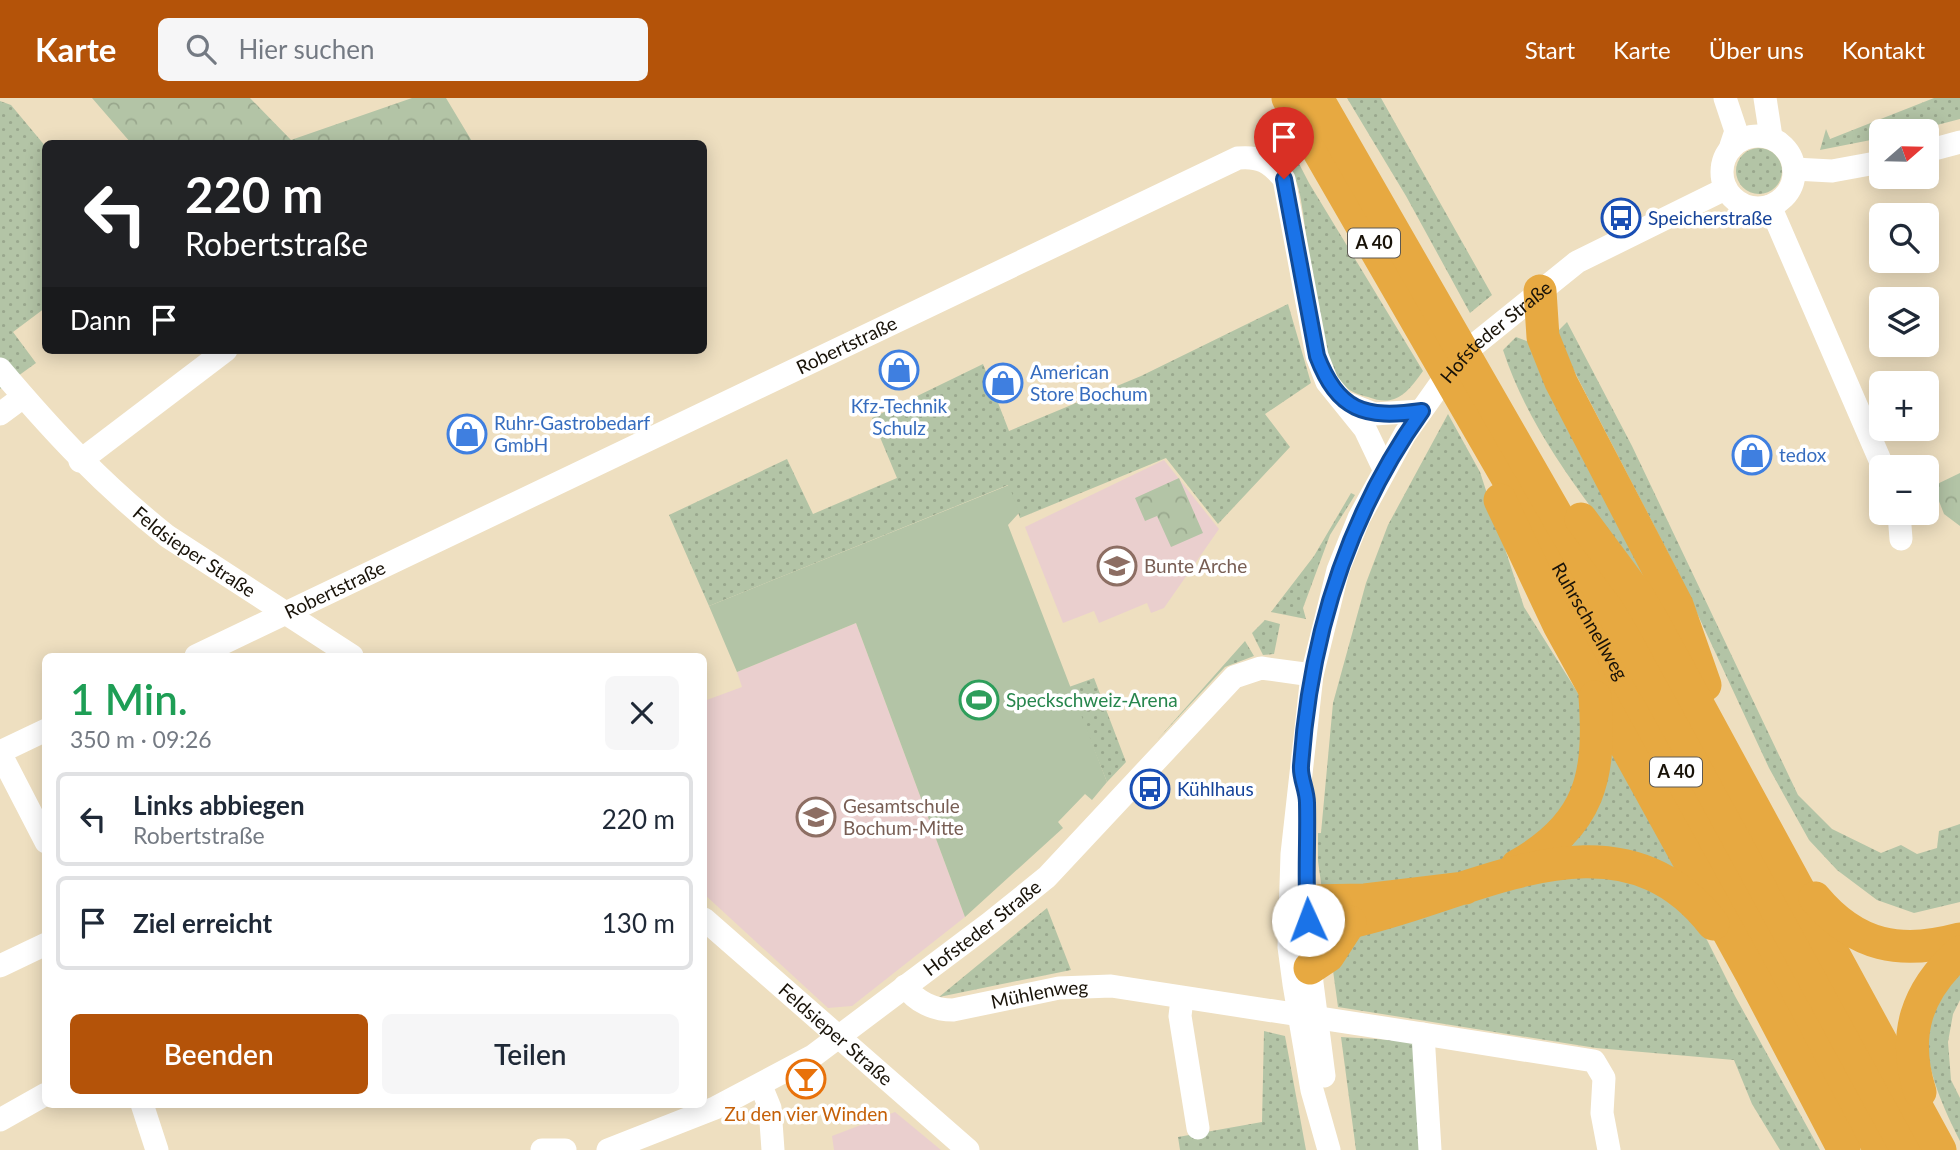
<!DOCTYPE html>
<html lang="de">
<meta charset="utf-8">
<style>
body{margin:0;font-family:Lato,sans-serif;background:#f6f6f7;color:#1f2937;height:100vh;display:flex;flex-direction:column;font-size:26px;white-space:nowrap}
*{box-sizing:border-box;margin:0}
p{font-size:23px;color:#747a83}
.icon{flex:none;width:38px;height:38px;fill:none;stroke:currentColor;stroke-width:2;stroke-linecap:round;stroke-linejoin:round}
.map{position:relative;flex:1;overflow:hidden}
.side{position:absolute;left:42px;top:555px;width:665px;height:455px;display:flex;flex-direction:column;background:#fff;border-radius:10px;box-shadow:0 4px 18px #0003}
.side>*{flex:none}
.hud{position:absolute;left:42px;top:42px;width:665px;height:214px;border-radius:10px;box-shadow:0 4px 18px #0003;background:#202124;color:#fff;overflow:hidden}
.needle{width:46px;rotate:70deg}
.fabs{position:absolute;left:1869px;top:21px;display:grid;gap:14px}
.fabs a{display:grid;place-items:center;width:70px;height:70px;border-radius:10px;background:#fff;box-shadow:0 4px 18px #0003;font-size:35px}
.pin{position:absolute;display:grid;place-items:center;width:60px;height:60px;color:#fff;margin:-72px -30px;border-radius:50% 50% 50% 0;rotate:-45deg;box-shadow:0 0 7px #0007}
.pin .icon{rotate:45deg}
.me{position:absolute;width:77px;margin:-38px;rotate:358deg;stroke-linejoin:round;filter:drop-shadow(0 0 5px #0008)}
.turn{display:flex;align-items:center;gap:24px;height:147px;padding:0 28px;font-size:32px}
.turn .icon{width:91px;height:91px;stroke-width:2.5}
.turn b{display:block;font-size:49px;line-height:60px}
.then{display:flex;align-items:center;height:66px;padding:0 28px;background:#0003;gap:14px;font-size:26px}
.round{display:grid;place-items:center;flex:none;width:74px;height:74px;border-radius:10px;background:#f6f6f7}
.summary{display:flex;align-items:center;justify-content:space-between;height:119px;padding:0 28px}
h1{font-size:42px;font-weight:600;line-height:52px;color:#1e9e55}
.button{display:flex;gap:14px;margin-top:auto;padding:14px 28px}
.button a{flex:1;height:80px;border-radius:10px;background:#b45309;color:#fff;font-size:28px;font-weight:600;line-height:80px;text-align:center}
.button a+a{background:#f6f6f7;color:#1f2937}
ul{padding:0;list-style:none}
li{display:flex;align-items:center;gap:21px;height:94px;margin:0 14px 10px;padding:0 14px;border:4px solid #e0e1e3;border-radius:10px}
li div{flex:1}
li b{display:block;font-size:26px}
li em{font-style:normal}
header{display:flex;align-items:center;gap:42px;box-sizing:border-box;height:98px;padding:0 35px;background:#b45309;color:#fff}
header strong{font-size:33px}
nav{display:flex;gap:38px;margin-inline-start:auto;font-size:24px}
.search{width:490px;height:63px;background:#f6f6f7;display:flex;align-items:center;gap:18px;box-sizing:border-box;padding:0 24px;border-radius:10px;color:#747a83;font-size:26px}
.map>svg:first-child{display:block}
</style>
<header>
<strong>Karte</strong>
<div class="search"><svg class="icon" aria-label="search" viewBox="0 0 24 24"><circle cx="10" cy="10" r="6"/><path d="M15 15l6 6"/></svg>Hier suchen</div>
<nav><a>Start</a><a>Karte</a><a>Über uns</a><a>Kontakt</a></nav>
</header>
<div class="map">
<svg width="1960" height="1052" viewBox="0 0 1960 1052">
<defs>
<pattern id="grass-dots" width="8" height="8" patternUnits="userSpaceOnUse" patternTransform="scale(1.75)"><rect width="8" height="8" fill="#b3c4a6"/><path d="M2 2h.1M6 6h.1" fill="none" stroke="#99a78d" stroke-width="1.8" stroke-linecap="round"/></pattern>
<pattern id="forest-crowns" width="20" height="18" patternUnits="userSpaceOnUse" patternTransform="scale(1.75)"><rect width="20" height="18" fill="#b3c4a6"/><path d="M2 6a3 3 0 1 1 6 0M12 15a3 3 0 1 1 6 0" fill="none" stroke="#99a78d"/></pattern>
</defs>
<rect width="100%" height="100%" fill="#eedfc0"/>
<path fill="#eacfce" d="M1164 362 1219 431 1164 510 1151 515 1147 505 1099 525 1094 513 1063 525 1025 429Z
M856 525 965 819 852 908 828 910 704 796V603L742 589 737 574Z
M895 1014 941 1052H834L832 1038Z"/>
<path fill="url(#grass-dots)" d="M1347 0H1381L1492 197 1470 215 1406 98Z
M1934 0H1960V21L1914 33H1881V40L1820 52 1826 31 1830 41Z
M0 3 11 7 46 49 45 210 13 234 36 265 0 291Z
M1278 25 1309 85 1423 273C1408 294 1396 310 1368 299 1360 297 1350 294 1345 288 1314 256 1309 138 1299 92 1294 71 1277 55 1266 37L1265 31Z
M1736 73a23 23 0 1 1 46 0a23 23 0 1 1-46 0Z
M1288 206 1311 285 1265 316 1290 349 1218 426 1166 360 1020 420 1008 387 709 508 669 417 787 361 813 416 897 380 872 320 983 266 1009 333 1141 278Z
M1567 224 1632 348 1798 697 1832 731 1881 755 1901 747 1917 756 1937 750 1939 733 1960 726V804L1914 815 1877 802 1837 772 1809 742 1769 670 1677 472 1555 236Z
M1516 239 1529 244 1652 489C1596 415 1532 341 1503 252Z
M1448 316 1480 374 1524 509 1608 643 1687 784 1675 778 1735 898 1820 1052H1780L1752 1006 1734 962 1596 950 1338 909 1318 763V735H1321L1333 605 1366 485 1388 427Z
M1351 395 1355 397 1330 437 1303 510 1306 521 1271 514 1314 458Z
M1265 522 1280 526 1274 556 1263 557 1252 535Z
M1245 543 1254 558 1225 569 1157 642Z
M1094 580 1126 664 1107 684 1069 589Z
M1047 810 1071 872 939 899Z
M1960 868V902L1953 916 1948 944 1951 982 1960 1000V1043C1940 1003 1914 947 1933 902 1938 890 1952 878 1960 868Z
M1264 933 1285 938 1306 1052H1180L1178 1039 1262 1024Z
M1341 939 1410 943 1416 949 1423 1052H1356Z"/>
<path fill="url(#forest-crowns)" d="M92 0H250L291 42 412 0H446L473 45 393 46 386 42 381 46 131 45Z
M1960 375V428L1944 416 1933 388Z
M1179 380 1203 435 1171 449 1157 418 1145 423 1135 400Z"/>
<path fill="#b3c4a6" d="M1009 387 1019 415 1008 427 1107 684 1092 702 1085 696 1058 724 1063 730 965 819 856 525 737 574 709 508Z"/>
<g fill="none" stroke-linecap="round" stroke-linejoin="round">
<g stroke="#fff" stroke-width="23">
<path d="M1725 0 1736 33 1731 48"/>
<path d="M1765 0 1771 39"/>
<circle cx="1758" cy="74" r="36"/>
<path d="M1927 53 1960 44"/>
<path d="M1794 71 1832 73 1881 64"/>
<path d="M1770 108 1883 369"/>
<path id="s1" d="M0 271C54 335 102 386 167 438L352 558"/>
<path d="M1346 305 1374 316 1421 313"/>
<path d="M0 316 23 299"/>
<path d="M80 363 226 252"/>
<path d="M1899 415 1901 441"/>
<path id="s2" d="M196 558 1238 60C1260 58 1270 64 1284 81L1317 258 1327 284 1365 331 1384 371"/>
<path d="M0 654 46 632"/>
<path d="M0 655 46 744"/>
<path d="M1307 807 1312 885 1324 978"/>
<path id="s3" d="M704 821 968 1052"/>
<path d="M0 868 46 846"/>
<path id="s4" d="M905 888C916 904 934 912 953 912L1059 890 1111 888 1423 936 1430 1052"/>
<path d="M1182 901 1180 918 1198 1030"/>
<path d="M1423 936 1594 963 1604 980 1602 1015 1609 1052"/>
<path d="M761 988 770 1010 773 1052"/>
<path d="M142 1006 157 1052"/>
<path d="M0 1022 46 996"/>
<path d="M542 1052H565"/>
<path id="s5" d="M608 1052 715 1010 813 958 990 825 1047 779 1234 579 1261 570 1312 577"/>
<path id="s6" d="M1329 1052 1312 992 1294 886 1289 849 1292 756 1312 577 1338 472 1359 420 1405 336 1439 288 1473 248 1577 164 1725 91"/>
</g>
<g stroke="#e7a941" stroke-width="33">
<path id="s7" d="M1288 0 1646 620 1880 1052"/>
<path d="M1317 0 1665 606 1907 1052"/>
<path d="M1540 193 1543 239 1561 284 1677 507 1705 587"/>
<path d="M1500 402 1559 527 1751 875 1844 1052"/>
<path d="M1581 421 1636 495 1652 522 1940 1052"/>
<path d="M1517 768C1590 727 1601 679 1595 599"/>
<path d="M1465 790 1365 802 1307 803 1293 813C1312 825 1327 828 1350 824 1470 799 1616 701 1713 826"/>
<path d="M1815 800C1856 849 1901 857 1960 841"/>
<path d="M1310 870 1328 858 1350 824"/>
<path d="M1920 994C1902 937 1916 893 1960 854"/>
</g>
</g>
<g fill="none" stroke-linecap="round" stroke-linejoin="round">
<defs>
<path id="route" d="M1284 81 1317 258C1338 313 1364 321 1422 313 1347 418 1310 540 1301 668 1300 680 1307 692 1307 705 1308 744 1305 783 1308 822"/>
</defs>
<use href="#route" stroke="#114b97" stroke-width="18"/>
<use href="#route" stroke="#1a73e8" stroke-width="12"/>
</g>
<defs>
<symbol id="bus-ring" viewBox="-11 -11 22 22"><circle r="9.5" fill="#fff" stroke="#1a4fb4" stroke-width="1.5"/><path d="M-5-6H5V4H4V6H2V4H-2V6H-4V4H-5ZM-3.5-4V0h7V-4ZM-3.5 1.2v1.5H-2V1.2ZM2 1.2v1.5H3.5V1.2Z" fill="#1a4fb4"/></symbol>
<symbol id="shop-ring" viewBox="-11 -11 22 22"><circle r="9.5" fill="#fff" stroke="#3f7fe0" stroke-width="1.5"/><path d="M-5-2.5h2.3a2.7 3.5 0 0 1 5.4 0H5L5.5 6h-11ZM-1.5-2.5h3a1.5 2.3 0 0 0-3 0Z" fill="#3f7fe0"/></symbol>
<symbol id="school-ring" viewBox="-11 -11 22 22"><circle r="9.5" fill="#fff" stroke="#8d6e63" stroke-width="1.5"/><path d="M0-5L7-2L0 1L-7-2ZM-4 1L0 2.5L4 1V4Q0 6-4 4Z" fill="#8d6e63"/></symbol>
<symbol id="stadium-ring" viewBox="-11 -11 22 22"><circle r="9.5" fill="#fff" stroke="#2e9e5b" stroke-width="1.5"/><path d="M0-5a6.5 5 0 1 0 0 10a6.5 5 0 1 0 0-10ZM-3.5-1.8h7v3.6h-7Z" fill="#2e9e5b"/></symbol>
<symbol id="bar-ring" viewBox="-11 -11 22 22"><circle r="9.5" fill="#fff" stroke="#e8710a" stroke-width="1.5"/><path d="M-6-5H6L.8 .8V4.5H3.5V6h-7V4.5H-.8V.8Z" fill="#e8710a"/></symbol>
</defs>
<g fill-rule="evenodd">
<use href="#bus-ring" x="1599" y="98" width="44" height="44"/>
<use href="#shop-ring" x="877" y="250" width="44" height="44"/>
<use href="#shop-ring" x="981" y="263" width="44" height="44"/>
<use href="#shop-ring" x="445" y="314" width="44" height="44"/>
<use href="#shop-ring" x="1730" y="335" width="44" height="44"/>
<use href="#school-ring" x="1095" y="446" width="44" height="44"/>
<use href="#stadium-ring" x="957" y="580" width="44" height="44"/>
<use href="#bus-ring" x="1128" y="669" width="44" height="44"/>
<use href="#school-ring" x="794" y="697" width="44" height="44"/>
<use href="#bar-ring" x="784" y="959" width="44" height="44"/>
</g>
<g text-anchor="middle" stroke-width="7" stroke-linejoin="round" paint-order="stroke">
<g fill="#fff" stroke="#5d5952" stroke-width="2">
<rect x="1348" y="130.5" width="52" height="29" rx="5"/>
<rect x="1650" y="659.5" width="52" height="29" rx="5"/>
</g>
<g font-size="18" font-weight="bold" fill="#181208">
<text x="1374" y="151">A 40</text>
<text x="1676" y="680">A 40</text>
</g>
<g font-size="19" fill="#164399" stroke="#fff" text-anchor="start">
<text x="1648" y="127">Speicherstraße</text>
<text x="1177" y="698">Kühlhaus</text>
</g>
<g font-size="19" fill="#181208" stroke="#fff">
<text dy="7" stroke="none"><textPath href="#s6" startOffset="878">Hofsteder Straße</textPath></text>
<text dy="7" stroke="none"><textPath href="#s2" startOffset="721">Robertstraße</textPath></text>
<text dy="7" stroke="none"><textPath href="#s1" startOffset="268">Feldsieper Straße</textPath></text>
<text dy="7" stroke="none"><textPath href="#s2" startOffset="154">Robertstraße</textPath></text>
<text dy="7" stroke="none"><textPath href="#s7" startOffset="604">Ruhrschnellweg</textPath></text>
<text dy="7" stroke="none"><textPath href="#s5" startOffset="438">Hofsteder Straße</textPath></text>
<text dy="7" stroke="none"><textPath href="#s4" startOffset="144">Mühlenweg</textPath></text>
<text dy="7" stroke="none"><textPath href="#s3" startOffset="175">Feldsieper Straße</textPath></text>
</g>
<g font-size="19" fill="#366cbe" stroke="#fff" text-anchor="start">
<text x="1030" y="281">American<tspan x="1030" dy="22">Store Bochum</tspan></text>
<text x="899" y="315" text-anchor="middle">Kfz-Technik<tspan x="899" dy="22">Schulz</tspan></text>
<text x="494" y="332">Ruhr-Gastrobedarf<tspan x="494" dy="22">GmbH</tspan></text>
<text x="1779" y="364">tedox</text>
</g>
<g font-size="19" fill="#785e54" stroke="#fff" text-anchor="start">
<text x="1144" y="475">Bunte Arche</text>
<text x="843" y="715">Gesamtschule<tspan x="843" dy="22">Bochum-Mitte</tspan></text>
</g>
<g font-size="19" fill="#27864d" stroke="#fff" text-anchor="start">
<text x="1006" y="609">Speckschweiz-Arena</text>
</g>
<g font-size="19" fill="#c56008" stroke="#fff">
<text x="806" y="1023">Zu den vier Winden</text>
</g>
</g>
</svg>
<div class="fabs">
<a><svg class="needle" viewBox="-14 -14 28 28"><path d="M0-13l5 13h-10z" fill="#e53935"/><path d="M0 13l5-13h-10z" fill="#747a83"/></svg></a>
<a><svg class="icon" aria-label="search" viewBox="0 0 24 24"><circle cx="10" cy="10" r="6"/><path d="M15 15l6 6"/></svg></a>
<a><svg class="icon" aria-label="layers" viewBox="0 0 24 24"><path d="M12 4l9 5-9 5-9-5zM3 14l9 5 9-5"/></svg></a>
<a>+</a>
<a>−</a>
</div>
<div class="pin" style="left:1284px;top:81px;background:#d93025"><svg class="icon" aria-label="arrive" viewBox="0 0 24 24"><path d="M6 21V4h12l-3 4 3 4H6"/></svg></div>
<svg class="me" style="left:1308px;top:822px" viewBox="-20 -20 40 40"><circle r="19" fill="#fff"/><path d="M0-13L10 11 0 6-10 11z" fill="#1a73e8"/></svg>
<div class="hud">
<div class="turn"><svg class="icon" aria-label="left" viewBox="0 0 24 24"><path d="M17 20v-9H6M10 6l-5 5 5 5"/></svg><div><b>220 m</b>Robertstraße</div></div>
<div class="then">Dann<svg class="icon" aria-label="arrive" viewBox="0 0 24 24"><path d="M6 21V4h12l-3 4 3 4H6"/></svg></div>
</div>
<section class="side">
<div class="summary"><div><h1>1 Min.</h1><p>350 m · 09:26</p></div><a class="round"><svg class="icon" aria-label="close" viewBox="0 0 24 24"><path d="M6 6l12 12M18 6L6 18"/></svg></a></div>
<ul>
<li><svg class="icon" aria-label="left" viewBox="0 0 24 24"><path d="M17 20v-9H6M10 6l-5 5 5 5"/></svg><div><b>Links abbiegen</b><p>Robertstraße</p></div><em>220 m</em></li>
<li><svg class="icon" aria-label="arrive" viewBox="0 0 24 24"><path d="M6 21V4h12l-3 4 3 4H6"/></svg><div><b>Ziel erreicht</b></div><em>130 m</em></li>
</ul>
<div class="button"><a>Beenden</a><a>Teilen</a></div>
</section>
</div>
